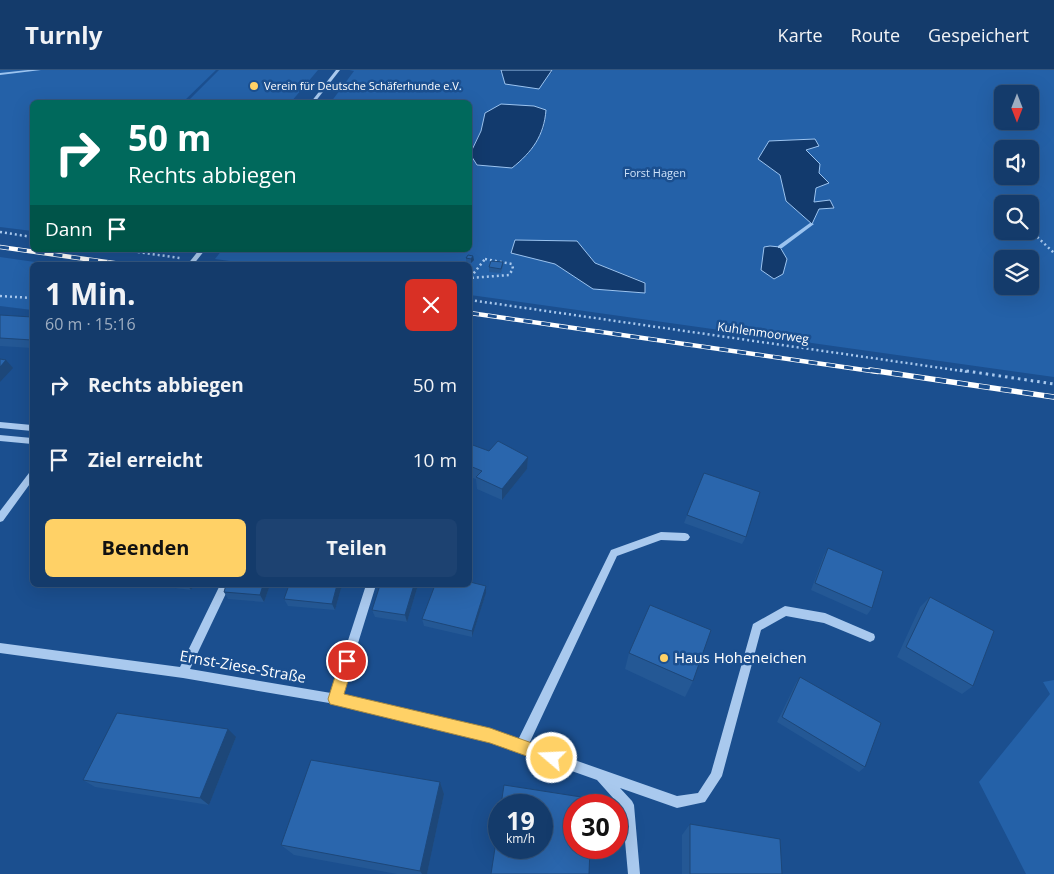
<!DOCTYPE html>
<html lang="de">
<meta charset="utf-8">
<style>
body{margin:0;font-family:"Open Sans",sans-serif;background:#1d4271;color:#f1f3f6;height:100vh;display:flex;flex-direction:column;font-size:19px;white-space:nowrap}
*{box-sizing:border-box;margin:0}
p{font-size:16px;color:#9dadc1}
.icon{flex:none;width:28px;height:28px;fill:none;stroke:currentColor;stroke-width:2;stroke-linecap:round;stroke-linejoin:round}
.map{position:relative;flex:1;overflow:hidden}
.panel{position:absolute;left:30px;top:192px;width:442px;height:325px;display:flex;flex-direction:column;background:#143b6b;border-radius:8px;box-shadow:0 5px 20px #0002,0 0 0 1px #33557e}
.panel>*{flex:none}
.hud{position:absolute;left:30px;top:30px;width:442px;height:152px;border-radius:8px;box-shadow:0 5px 20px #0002,0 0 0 1px #33557e;background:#00695c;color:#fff;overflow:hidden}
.needle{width:32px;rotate:180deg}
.tools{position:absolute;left:994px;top:15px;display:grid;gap:10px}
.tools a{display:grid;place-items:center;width:45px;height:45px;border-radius:8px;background:#143b6b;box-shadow:0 5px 20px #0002,0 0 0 1px #33557e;font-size:25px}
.speed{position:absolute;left:488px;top:724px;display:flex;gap:10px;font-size:25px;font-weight:700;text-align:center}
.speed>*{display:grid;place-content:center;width:65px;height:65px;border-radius:50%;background:#143b6b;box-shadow:0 5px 20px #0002,0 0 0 1px #33557e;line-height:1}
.speed small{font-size:12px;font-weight:400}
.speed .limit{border:8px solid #d22;background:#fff;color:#111}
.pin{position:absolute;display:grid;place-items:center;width:42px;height:42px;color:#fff;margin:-21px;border:2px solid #fff;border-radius:50%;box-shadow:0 1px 5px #0007}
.me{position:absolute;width:55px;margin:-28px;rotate:289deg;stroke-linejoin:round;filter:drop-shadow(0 0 4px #0008)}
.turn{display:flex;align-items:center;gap:18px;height:105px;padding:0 15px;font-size:22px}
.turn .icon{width:65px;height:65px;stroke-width:2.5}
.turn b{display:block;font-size:35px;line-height:42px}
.then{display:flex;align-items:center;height:48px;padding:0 15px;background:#0003;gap:10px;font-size:19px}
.round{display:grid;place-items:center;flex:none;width:52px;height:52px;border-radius:8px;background:#1d4271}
.head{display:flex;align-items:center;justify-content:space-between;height:85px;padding:0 15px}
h1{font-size:30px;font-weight:700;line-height:38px}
.cta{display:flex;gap:10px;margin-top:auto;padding:10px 15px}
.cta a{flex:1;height:58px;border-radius:8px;background:#ffd166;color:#111;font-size:20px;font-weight:700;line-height:58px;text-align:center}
.cta a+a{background:#1d4271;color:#f1f3f6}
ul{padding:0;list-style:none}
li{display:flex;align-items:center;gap:15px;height:75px;padding:0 15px}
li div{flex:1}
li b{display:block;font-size:19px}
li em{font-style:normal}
header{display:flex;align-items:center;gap:30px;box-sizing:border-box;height:70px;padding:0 25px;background:#143b6b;border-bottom:1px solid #33557e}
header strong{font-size:24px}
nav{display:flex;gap:28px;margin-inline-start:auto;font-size:18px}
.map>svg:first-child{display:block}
</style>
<header>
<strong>Turnly</strong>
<nav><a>Karte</a><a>Route</a><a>Gespeichert</a></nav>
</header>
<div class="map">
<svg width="1054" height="804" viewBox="0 0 1054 804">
<rect width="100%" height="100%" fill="#1b4f8f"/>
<path fill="#2461a8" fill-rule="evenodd" d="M0 0H216L183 32H32V161L0 157Z
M219 0H318L291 32H187Z
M349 0H501L500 3H552V0H1054V307L470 225V195H259L215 189 222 180H470V32H331L354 1ZM1002 24H1030V51H1002ZM546 40 544 58 527 86 470 84 481 61 485 43ZM815 70 806 80 820 94 813 132 819 139 812 153 786 131 780 105ZM1002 79H1030V106H1002ZM1002 134H1030V161H1002ZM515 170 576 171 595 193 645 212V222L593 219 555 194 511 183ZM1002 189H1030V216H1002Z
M0 187 56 195H32V240L0 236Z
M1054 610V804H1026L979 712 1050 624 1043 612Z"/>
<path fill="#123a6d" stroke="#9cc4f0" d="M501 0H552L539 19 505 14Z
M501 34 534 36 546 40C544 66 532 82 512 98L477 95 470 84 481 61 485 43Z
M815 69 819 76 806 80 820 94 819 103 829 113 816 118 814 132 830 130 834 138 819 139 812 154 786 131 780 105 758 89 769 71Z
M515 170 577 171 595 193 645 213V223L593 219 555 194 511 183Z
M770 176 780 177 787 189 783 204 774 209 761 200 764 177Z"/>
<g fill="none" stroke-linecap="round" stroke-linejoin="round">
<path fill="#9cc4f0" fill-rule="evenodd" d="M28 0H41L0 5V3Z
M810 153 814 154 782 178H778V176Z"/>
<path stroke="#a9c9ee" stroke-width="2.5" stroke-dasharray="2 3" stroke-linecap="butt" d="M1030 160 1054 183
M0 162 32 167
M123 180 180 188
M485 189 512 194 513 199 509 205 470 208Z
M211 193 226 195
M0 226 32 228
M470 230 969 302"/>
<path stroke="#a9c9ee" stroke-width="3" stroke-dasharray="2.5 4" stroke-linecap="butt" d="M960 300 1054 314"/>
<path fill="#a9c9ee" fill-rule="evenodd" d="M336 0H340L315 32H311Z
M199 180H205L193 195H187Z
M0 352 32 355V361L0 358Z
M0 365 32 368V374L0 371Z
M32 402V411L3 451 0 452V441L29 403Z
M661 462 685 463 688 464 690 467 688 470 685 471 661 470 617 486 529 674 677 726 698 723 711 703 753 554 785 536 825 543 874 564 875 567 874 570 870 572 824 553 786 546 761 560 722 706 705 732 677 738 620 718 632 731 634 735 640 804H628L622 738 597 710 490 672 335 634 183 608 0 583V573L180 597 220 515H230L190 599 331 623 366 515H376L342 625 490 660 518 670 611 480Z"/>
<defs>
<path id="rail-far1" d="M0 177 128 195
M470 243 878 302"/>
<path id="rail" d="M870 300 1054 327"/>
</defs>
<use href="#rail-far1" stroke="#fff" stroke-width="4.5"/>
<use href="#rail" stroke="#fff" stroke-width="5.5"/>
<use href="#rail-far1" stroke="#1b4f8f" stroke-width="3" stroke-dasharray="9" stroke-linecap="butt"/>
<use href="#rail" stroke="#1b4f8f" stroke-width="4" stroke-dasharray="11" stroke-linecap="butt"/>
</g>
<path fill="#245895" d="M473 186 474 190 471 193 466 192V188Z
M503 192V196L501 203 489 202V197Z
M0 245 32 247V278L0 276Z
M470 355 471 367 470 374 489 381 528 387 527 399 502 430 477 419 476 409 470 407Z
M687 445 746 467 742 474 684 453Z
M828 478 872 538 867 545 811 520 824 485Z
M158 515H194L191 520 160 516Z
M270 515 264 532 228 529 224 522Z
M342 515 335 540 288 536 284 529Z
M380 515H418L407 552 375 547 372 540Z
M486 523 472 567 424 556 422 549Z
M930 527 973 616 962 624 897 587 920 537Z
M629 583 693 611 685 627 625 599Z
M800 607 865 697 859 702 777 652 796 613Z
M236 667 209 735 95 717 83 710Z
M440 712 444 724 427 804H397L294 785 281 775Z
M690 754 782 804H682V765Z"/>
<path fill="#1d4779" d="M473 186 474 190 471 193V189Z
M6 290 13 298 0 312V297Z
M470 355 471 367 470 375Z
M528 387 527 399 502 430V419Z
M187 515H194L191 520Z
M263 515H270L264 532 260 525Z
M337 515H342L335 540 332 534Z
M414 515H418L407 552 405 545Z
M486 516V523L472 567V561Z
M228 659 236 667 209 735 200 728Z
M440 712 444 724 427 804H422L420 801Z"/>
<path fill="#2a66ad" stroke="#1d4779" d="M468 185 473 186 471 189 466 188Z
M491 191 503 192 501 199 489 197Z
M0 245 32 247V270L0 268Z
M0 289 6 290 0 297Z
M498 371 528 387 502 419 476 407 482 401 470 396V374L489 381Z
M704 403 760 422 746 467 687 445Z
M828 478 883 501 872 538 815 513Z
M470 512 486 516 472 561 422 549 435 515H470Z
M226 515H263L260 525 224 522Z
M289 515H337L332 534 284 529Z
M380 515H414L405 545 372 540Z
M930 527 994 561 973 616 906 577Z
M650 535 711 560 693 611 629 583Z
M800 607 881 653 865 697 782 647Z
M117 643 228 659 200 728 83 710Z
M311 690 440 712 420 801 281 775Z
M504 715 594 729 593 735H574V778H590L589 804H491L499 752V778H541V735H501Z
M690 754 780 769 782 804H690Z"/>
<path fill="#ffd166" stroke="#a68842" d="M347 585 352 587 354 591 344 624 490 658 557 682 560 688 557 693 552 695 490 673 330 634 328 629 340 591 342 587Z"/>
<g fill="#ffd166" stroke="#1b4f8f" stroke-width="2">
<circle cx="254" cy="16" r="5"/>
<circle cx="664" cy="588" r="5"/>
</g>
<g text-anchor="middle" stroke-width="5" stroke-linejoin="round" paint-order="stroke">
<g font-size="11" fill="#fff" stroke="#1b4f8f" text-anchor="start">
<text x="264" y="20">Verein für Deutsche Schäferhunde e.V.</text>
</g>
<g font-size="11" fill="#cfe3fa" stroke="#1b4f8f">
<text x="655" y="107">Forst Hagen</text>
</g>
<g font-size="12" fill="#fff" stroke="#1b4f8f">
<text transform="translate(763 263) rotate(8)" y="4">Kuhlenmoorweg</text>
</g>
<g font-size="15" fill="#fff" stroke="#1b4f8f" text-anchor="start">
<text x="674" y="593">Haus Hoheneichen</text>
</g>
<g font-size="15" fill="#fff" stroke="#1b4f8f">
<text transform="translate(243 597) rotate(10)" y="5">Ernst-Ziese-Straße</text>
</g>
</g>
</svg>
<div class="tools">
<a><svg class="needle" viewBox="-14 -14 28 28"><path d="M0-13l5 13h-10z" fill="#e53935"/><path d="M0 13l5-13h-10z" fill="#9dadc1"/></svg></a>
<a><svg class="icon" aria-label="sound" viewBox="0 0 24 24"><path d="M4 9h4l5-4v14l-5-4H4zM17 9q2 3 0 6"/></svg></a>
<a><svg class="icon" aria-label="search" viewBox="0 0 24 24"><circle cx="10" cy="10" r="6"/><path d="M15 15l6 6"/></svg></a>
<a><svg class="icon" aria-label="layers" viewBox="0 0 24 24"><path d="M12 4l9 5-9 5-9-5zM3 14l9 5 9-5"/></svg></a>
</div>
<div class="speed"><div>19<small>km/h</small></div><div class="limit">30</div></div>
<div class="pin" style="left:347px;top:591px;background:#d93025"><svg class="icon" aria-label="arrive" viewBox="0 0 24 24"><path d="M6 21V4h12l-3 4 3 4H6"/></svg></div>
<svg class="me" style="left:552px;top:688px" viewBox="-20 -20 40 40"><circle r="17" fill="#ffd166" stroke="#fff" stroke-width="3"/><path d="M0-11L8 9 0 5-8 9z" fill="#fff"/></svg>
<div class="hud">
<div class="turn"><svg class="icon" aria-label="right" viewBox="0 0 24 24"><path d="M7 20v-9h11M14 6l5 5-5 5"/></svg><div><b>50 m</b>Rechts abbiegen</div></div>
<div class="then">Dann<svg class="icon" aria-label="arrive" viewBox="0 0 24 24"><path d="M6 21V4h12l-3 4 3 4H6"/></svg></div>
</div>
<section class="panel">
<div class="head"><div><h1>1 Min.</h1><p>60 m · 15:16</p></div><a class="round" style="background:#d93025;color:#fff"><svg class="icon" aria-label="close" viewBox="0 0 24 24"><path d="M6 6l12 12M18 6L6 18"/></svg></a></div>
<ul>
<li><svg class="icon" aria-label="right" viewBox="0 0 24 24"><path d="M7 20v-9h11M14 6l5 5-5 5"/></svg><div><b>Rechts abbiegen</b></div><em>50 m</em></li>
<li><svg class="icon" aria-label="arrive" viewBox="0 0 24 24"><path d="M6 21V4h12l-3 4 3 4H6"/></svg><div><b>Ziel erreicht</b></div><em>10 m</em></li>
</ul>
<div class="cta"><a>Beenden</a><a>Teilen</a></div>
</section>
</div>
